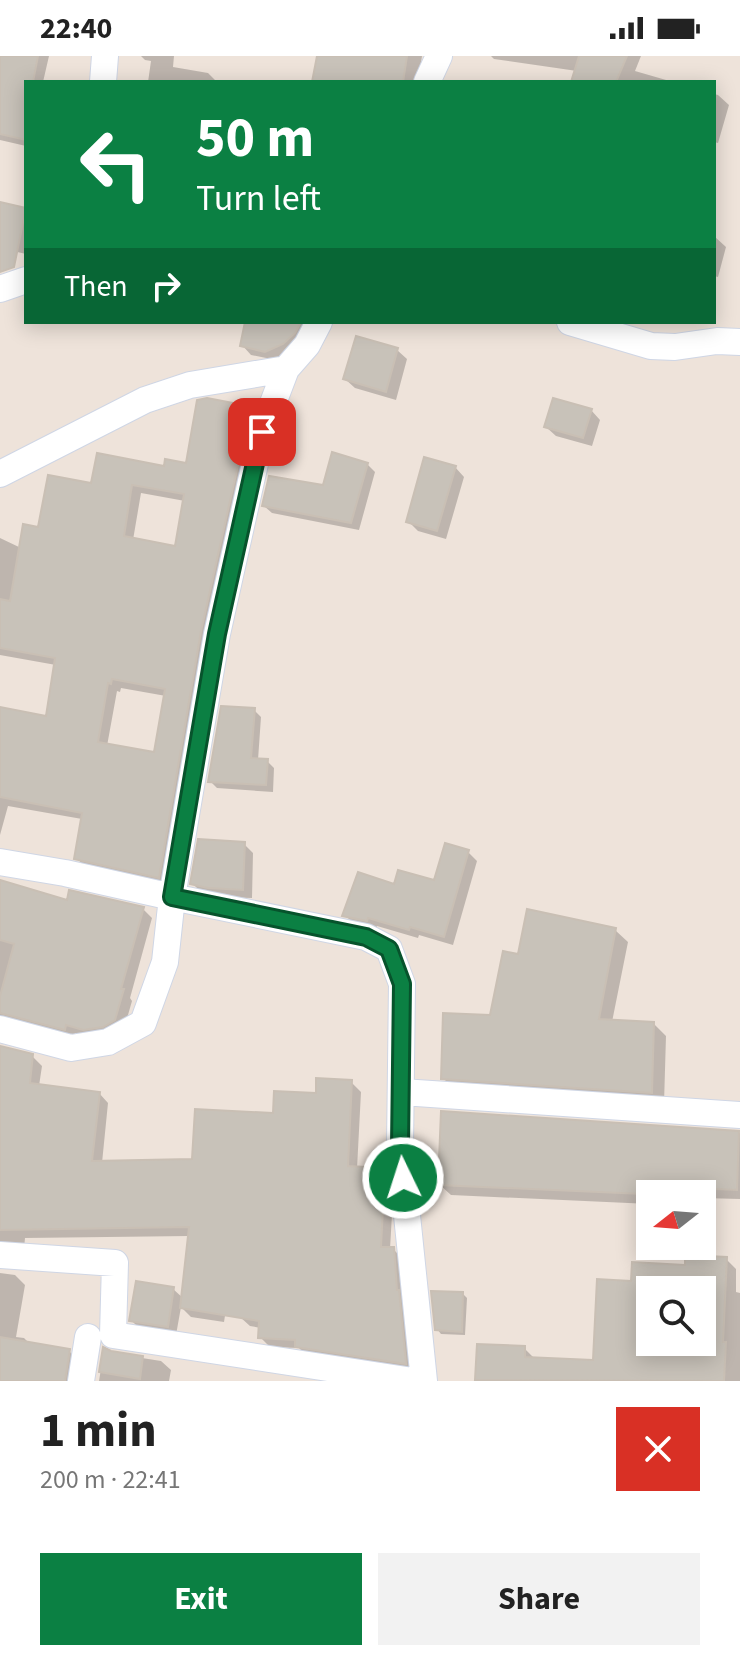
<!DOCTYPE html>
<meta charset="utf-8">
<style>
body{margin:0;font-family:"Source Sans 3",sans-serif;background:#f2f2f2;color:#222;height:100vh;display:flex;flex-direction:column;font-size:30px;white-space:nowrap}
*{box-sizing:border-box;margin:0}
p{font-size:26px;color:#767676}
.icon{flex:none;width:44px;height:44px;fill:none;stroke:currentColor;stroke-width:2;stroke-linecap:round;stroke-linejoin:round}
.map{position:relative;height:1325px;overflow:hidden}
.sheet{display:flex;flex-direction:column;background:#fff;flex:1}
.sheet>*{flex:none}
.guide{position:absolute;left:24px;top:24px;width:692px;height:244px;border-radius:0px;box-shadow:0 4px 20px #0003;background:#0b8043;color:#fff;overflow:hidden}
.needle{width:52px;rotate:253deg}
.buttons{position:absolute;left:636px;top:1124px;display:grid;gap:16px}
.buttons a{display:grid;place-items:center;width:80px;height:80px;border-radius:0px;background:#fff;box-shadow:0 4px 20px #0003;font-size:40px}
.pin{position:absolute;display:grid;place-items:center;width:68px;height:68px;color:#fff;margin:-34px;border-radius:16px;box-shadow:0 4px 12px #0006}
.me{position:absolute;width:88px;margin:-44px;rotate:356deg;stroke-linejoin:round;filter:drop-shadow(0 0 6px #0008)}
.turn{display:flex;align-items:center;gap:28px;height:168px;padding:0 40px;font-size:36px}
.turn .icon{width:104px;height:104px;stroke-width:2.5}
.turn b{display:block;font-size:56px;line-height:68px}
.then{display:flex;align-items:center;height:76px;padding:0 40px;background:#0003;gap:16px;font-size:30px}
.round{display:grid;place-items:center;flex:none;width:84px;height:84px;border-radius:0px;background:#f2f2f2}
.summary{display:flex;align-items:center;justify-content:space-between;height:136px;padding:0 40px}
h1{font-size:48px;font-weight:700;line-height:60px}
.cta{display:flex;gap:16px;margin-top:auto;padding:16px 40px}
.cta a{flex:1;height:92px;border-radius:0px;background:#0b8043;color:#fff;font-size:32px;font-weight:700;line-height:92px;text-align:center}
.cta a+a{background:#f2f2f2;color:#222}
.status{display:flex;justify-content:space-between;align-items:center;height:56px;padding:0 40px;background:#fff;direction:ltr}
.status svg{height:22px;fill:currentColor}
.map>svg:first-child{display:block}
</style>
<div class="status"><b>22:40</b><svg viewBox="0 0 49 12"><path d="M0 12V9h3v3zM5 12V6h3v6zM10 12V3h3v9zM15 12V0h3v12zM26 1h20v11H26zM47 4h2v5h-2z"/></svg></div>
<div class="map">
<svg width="740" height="1325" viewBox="0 0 740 1325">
<rect width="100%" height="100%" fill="#eee3da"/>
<path fill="#0003" fill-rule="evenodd" d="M0 0H49L43 26H26V90L0 84Z
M141 0H174L173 11 208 17 217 26H148L151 5 145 4Z
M319 0H422L418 26H314Z
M491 0H641L635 15 673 26H574L577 15 494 3Z
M714 38 718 39 729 49 718 87 714 86Z
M2 149 26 154V198L0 192Z
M714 180 726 191 718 221 714 220Z
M247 266H305L301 288 276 304 251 299 242 289Z
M397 294 407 303 396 344 355 332 345 323Z
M207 344 253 353 263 362 168 830 86 811 76 802 82 763 8 750 0 779V653L47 662 56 609 0 599V482L21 492 40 473 93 429 165 412 187 409ZM141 437 185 445 177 492 133 484ZM121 632 166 640 156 699 107 690 117 635 120 636Z
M591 354 600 364 592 390 556 380 546 371Z
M367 408 375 416 359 474 272 457 264 450 324 432Z
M455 411 464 421 446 483 418 475 409 466Z
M254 654 261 661 258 704 267 705 274 712 273 736 217 732 210 725Z
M244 788 253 797 252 842 219 841 202 837 193 828Z
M468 796 477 805 453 889 419 879 418 882 377 870 376 873 354 868 345 859 395 831 435 827Z
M0 826 69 846 143 853 152 862 130 942 132 945 124 973 93 982 75 977 74 982 0 970Z
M615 874 628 886 612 966 654 968 666 980 664 1048 455 1034 443 1022 491 961 519 901Z
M0 992 32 1000 42 1010 39 1030 99 1037 108 1047 102 1107 194 1105 275 1059 318 1039 351 1026 361 1036 357 1113 384 1114 394 1124 390 1193H393L403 1203 415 1316 306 1299 299 1292 270 1291 260 1281 261 1272 250 1270 240 1261 229 1235 224 1266 191 1261 181 1251 176 1279 141 1274 132 1265 173 1233 183 1242 190 1180 25 1182 24 1193 0 1190Z
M443 1057 740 1077V1143L702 1142V1138H650V1148L451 1139 440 1129Z
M726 1203 736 1213V1236L740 1237V1325H479L477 1323 524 1292 535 1303 595 1306 633 1227 687 1211ZM650 1234H702V1286H650Z
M0 1217 15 1219 25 1229 16 1281 24 1282 30 1288 69 1295 79 1305 75 1325H0Z
M463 1238 467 1242 465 1279 441 1278 437 1273Z
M104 1294 110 1297 161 1305 171 1314 169 1325H99Z"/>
<path fill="#c8c2b9" stroke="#c9bfb4" stroke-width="2" fill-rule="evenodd" d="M0 0H38L33 26H26V84L0 78Z
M317 0H407L403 26H312Z
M579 0H627L616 26H571Z
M0 146 26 152 14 211 0 216Z
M245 266H301L295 277 283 288 265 296 240 290Z
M356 280 398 292 386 336 343 323Z
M207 342 254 351 246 373 201 575 159 822 74 803 82 757 0 741V651L46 660 55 602 0 592V543L10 545 23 468 38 471 48 419 91 427 97 397 164 410 165 403 186 407 197 344ZM132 429 184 438 175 490 124 480ZM112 623 165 633 154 696 98 686 108 627 111 628Z
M553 342 592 353 583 382 544 371Z
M332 396 368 407 351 467 262 450 269 420 323 429Z
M424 401 456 410 437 475 406 466Z
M221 650 255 652 251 702 268 703 266 729 208 726Z
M198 783 245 786 243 834 208 832 190 828Z
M445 787 469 794 444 881 410 871 409 874 368 862 367 865 342 860 358 816 394 828 398 814 434 824Z
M0 824 67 844 69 834 144 851 121 933H124L115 964 103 971 83 974 66 969 65 974 0 957V940L14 888 0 884Z
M527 853 616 872 599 963 654 966 652 1037 441 1023 443 957 490 959 503 895 518 898Z
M0 990 33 998 30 1027 100 1036 92 1105 192 1103 195 1053 273 1057 274 1035 316 1037V1022L352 1024 348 1110 385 1112 381 1191H394L397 1234H399L406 1308 295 1291V1284L258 1282 259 1265 180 1252 189 1171 0 1174Z
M441 1055 739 1075 737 1134 644 1130 643 1138 438 1129Z
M685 1199 727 1201 723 1286H726L724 1325 475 1324 477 1288 525 1290V1301L593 1304 597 1223 631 1225 632 1206 685 1209ZM650 1234H702V1286H714H650Z
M136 1225 174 1231 168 1271 129 1265Z
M431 1235 463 1236 462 1276 435 1274Z
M0 1281 70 1293 65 1325H0Z
M103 1291 111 1295 143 1300 140 1323 99 1316Z"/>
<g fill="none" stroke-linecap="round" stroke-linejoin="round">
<defs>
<path id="minor" d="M103 26 105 0
M427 26 439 0
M0 233 26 224
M570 266 651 290 675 291 717 285 740 286
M0 418 145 344 190 329 286 313 307 289 319 266
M0 806 65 817 172 841 217 578 262 376 286 313
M0 973 71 992 108 986 143 967 165 906 172 841 366 881 389 893 402 928 400 1091 424 1325
M402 1036 740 1059
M0 1199 115 1207 113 1279 413 1325
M81 1325 88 1281"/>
</defs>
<use href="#minor" stroke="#cfd6e5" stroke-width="28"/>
<use href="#minor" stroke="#fff" stroke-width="26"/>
</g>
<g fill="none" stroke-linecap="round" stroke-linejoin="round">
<defs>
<path id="route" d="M262 376 217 578 172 841 366 881 389 893 402 928 400 1091 403 1122"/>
</defs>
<use href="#route" stroke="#07532c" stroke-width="20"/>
<use href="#route" stroke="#0b8043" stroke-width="14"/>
</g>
</svg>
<div class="buttons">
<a><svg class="needle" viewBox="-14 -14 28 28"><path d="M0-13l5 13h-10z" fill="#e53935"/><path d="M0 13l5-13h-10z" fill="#767676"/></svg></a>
<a><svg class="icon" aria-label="search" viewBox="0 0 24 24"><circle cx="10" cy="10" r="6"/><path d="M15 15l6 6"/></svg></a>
</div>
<div class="pin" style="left:262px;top:376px;background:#d93025"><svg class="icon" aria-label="arrive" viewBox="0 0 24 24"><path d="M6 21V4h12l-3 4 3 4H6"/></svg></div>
<svg class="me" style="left:403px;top:1122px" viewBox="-20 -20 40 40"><circle r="17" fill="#0b8043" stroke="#fff" stroke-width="3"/><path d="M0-11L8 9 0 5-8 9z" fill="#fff"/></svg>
<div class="guide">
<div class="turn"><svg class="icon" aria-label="left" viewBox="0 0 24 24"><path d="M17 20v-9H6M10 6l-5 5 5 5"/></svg><div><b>50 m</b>Turn left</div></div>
<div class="then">Then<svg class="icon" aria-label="right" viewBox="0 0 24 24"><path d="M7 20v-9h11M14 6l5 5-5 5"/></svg></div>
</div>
</div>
<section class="sheet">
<div class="summary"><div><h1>1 min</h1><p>200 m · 22:41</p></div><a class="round" style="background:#d93025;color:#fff"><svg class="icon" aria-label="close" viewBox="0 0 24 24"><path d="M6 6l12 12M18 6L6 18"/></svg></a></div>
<div class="cta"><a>Exit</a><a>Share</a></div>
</section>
